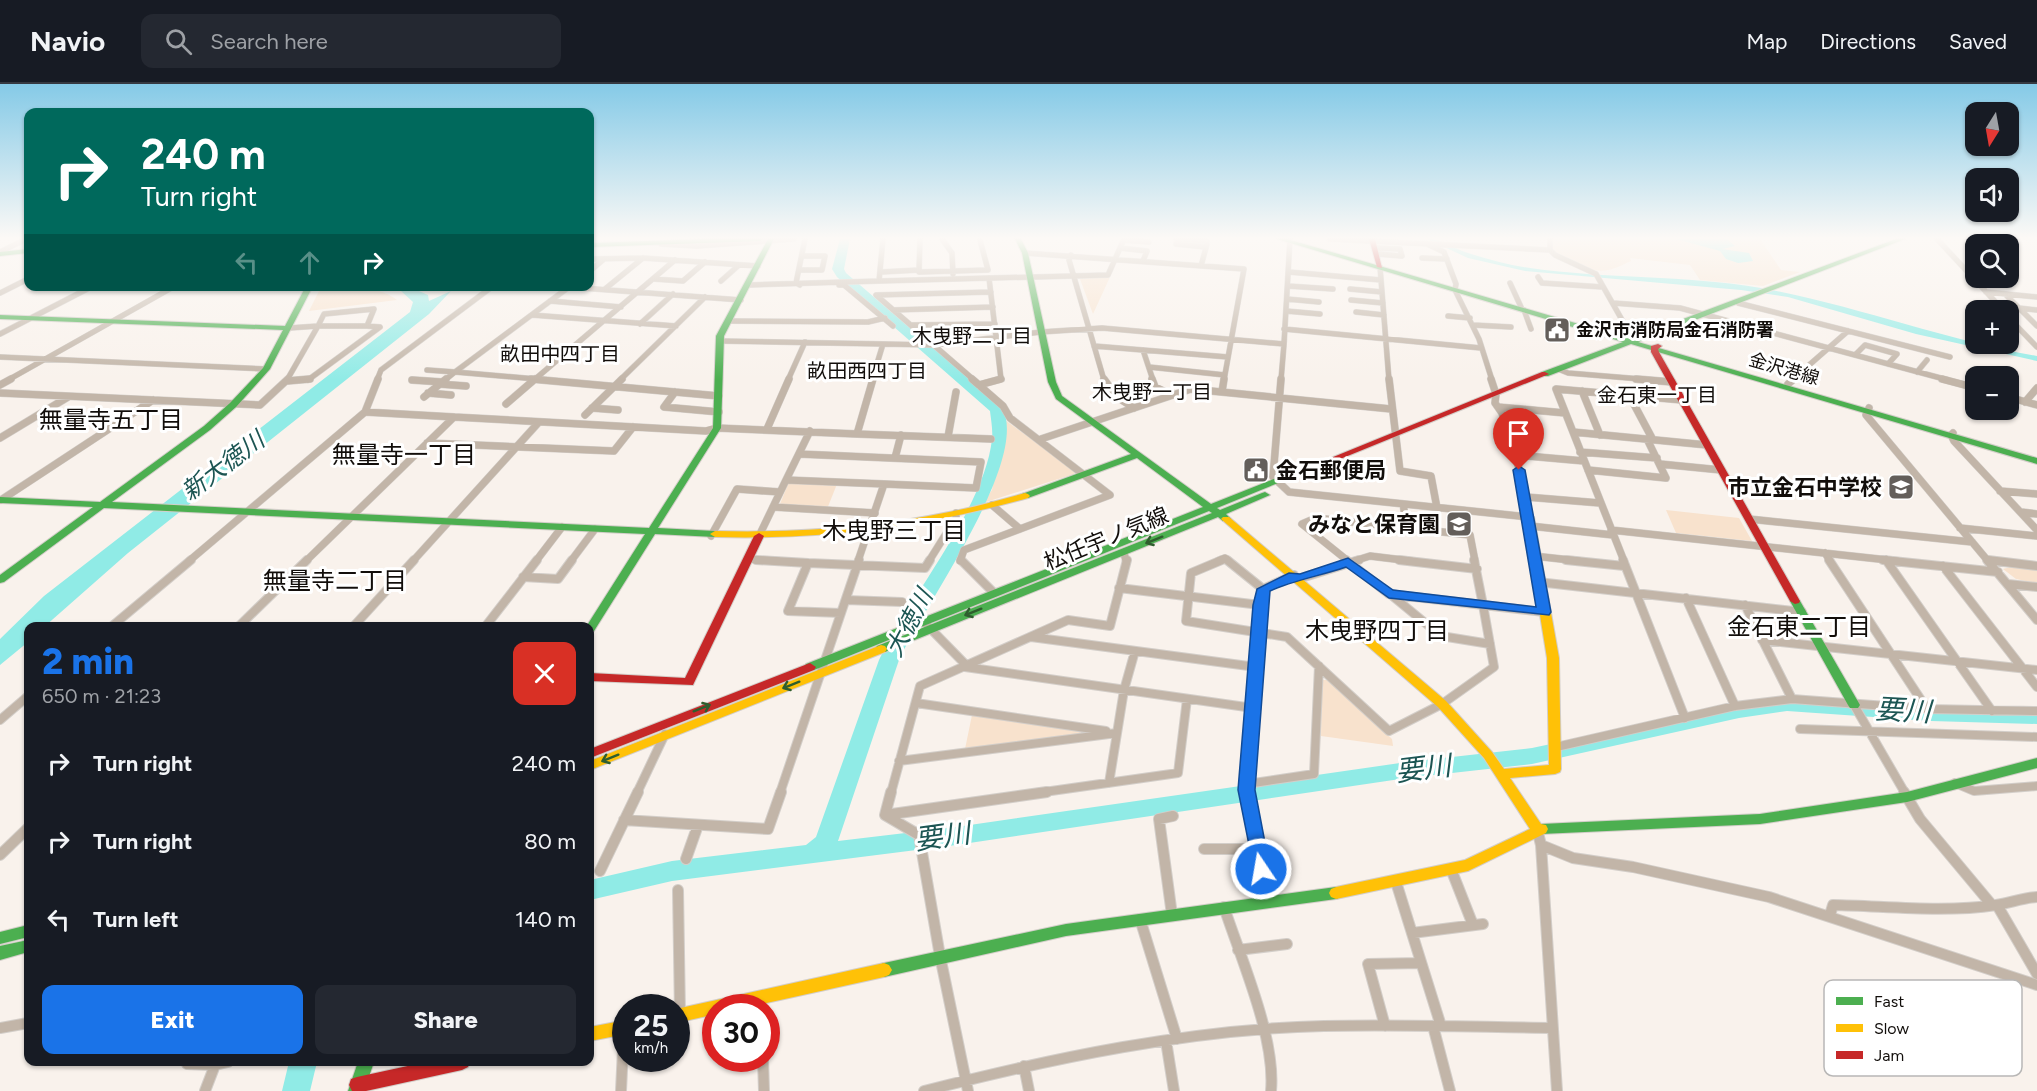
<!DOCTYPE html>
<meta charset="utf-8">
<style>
body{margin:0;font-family:Figtree,"Noto Sans JP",sans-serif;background:#242831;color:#f1f3f6;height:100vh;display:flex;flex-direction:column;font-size:22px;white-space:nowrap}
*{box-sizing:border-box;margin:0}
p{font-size:20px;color:#9ea1a6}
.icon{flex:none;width:33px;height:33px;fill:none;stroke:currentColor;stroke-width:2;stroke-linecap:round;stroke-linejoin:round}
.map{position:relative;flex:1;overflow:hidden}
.details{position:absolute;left:24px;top:538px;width:570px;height:444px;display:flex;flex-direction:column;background:#171b24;border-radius:12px;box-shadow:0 2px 4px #0004}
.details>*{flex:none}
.hud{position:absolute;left:24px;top:24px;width:570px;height:183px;border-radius:12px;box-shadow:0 2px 4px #0004;background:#00695c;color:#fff;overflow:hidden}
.needle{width:39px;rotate:191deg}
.controls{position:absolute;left:1965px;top:18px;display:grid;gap:12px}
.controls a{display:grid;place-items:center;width:54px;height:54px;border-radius:12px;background:#171b24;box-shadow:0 2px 4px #0004;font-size:30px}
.speed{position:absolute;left:612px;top:910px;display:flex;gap:12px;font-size:30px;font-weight:700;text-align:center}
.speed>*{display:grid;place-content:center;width:78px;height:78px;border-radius:50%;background:#171b24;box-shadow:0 2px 4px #0004;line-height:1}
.speed small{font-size:15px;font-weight:400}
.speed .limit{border:9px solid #d22;background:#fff;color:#111}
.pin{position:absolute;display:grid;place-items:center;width:51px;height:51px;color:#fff;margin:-62px -26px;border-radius:50% 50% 50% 0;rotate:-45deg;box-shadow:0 0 6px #0007}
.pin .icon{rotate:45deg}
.me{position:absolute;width:66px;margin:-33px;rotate:348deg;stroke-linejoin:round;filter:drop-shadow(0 0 4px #0008)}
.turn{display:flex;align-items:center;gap:21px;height:126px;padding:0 18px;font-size:27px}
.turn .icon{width:78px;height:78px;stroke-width:2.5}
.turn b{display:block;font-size:42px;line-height:51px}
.lanes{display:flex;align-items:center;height:57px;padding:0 18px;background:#0003;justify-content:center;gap:30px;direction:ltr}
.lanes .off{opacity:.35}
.round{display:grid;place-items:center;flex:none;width:63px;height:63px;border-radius:12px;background:#242831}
.summary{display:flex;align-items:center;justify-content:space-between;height:102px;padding:0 18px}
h1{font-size:36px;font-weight:800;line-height:45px;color:#1a73e8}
.cta{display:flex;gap:12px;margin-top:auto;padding:12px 18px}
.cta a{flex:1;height:69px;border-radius:12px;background:#1a73e8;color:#fff;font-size:24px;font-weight:800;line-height:69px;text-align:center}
.cta a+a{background:#242831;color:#f1f3f6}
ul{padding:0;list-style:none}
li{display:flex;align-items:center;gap:18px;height:78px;padding:0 18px}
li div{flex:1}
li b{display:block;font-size:22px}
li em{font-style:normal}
header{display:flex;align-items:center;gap:36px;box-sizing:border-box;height:84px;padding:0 30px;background:#171b24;border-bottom:2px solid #363941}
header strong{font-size:28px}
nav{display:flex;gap:33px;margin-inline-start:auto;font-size:21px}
.search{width:420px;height:54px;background:#242831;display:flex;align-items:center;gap:15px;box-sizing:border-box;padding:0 21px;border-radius:12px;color:#9ea1a6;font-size:22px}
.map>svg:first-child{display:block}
</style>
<header>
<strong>Navio</strong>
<div class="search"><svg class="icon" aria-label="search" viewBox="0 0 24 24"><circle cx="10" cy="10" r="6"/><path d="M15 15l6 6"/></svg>Search here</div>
<nav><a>Map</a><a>Directions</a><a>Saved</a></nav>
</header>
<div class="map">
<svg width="2037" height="1007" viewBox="0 0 2037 1007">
<rect width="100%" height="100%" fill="#f9f2ec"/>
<path fill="#f8e2cd" d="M1551 155H1760L1781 186 1800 188 1763 202 1700 196 1690 181 1630 174 1631 177C1624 180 1615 185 1608 186 1588 190 1563 175 1549 163Z
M1083 193H1110L1093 230 1080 195Z
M321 203C343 202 379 201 397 216L309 227Z
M1005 336 1075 387 1074 390 983 419 992 406Z
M793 398 837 400 827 425 780 420 788 400Z
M1666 426 1739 434 1752 457 1676 449Z
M2015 482 2037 484V499L2016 495 2003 485Z
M1322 596H1330L1392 655 1393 662 1321 652Z
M972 631 1081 647 1080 651 965 665Z"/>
<path fill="#90ebe6" d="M1427 155C1441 155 1451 163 1465 168 1486 175 1508 181 1530 184 1607 195 1685 191 1761 204 1855 221 1944 256 2037 272V277L1916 250 1788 213 1741 206 1525 187 1468 174Z
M1676 155H1727L1735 162 1722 165 1749 169 1753 177 1738 179 1726 175 1720 167Z
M382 203H410L428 211 429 217 451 207 429 230 128 469 44 543H28V558L0 581V555L44 512 410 228 413 218 401 207Z"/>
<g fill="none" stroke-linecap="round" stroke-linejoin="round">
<path fill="#90ebe6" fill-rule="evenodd" d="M840 155H850L844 185 846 189 1002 323C1031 376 923 523 899 576L838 757 956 743 1407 678 1532 664 1739 620 1787 613 1931 623 2037 626V640L1931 637 1787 627 1739 634 1532 680 1407 694 956 761 672 797 590 816V796L672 777 806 761 816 753 879 576C910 512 985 423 992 355 993 346 991 336 990 327L837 193 832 185Z
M289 978H317L310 1007H282Z"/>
<defs>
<path id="street-far3" d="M920 155 919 188 988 186 980 156
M942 155 952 169 953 190
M1176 155 1207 157
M1330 155 1550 166
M1550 155V166L1555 171 1596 190 1630 250 1638 256
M1937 155 2003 226
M1123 156 1149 158
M661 160 697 162 794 155
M1176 160 1206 163
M1427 160 1444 168 1456 200 1455 206 1479 255 1492 296
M1120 164 1147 167 1143 177
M1375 164 1400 165 1402 172 1377 170
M0 168 26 155
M1025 169 1244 185 1224 296
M1071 171 1069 176 1104 296
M1422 174 1447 175
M590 175 643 174 758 182
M1201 182 1207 160
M1380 183 1389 296
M799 186H822L825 172H802
M590 187 604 175
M881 188 919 186
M1289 188 1381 196
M1538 193 1542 199 1603 203
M989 194 1001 295 996 296
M654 195 683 197 705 178
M721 197 739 181
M879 197 1108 191 1124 155
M1510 199 1521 223
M749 201 879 197 883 155
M800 201 796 199 805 155
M839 201H844L893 242
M1288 202 1333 205
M569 203 741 216
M605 205 643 174
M1350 205 1382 208
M1986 208 2037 213
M0 209 28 195
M2006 211 2037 242
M1287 215 1319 218
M1351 216 1383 219
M550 217 621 223
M1613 219 1680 224 1948 296
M1738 219 1950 273
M2019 224 2037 226
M374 225 367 242H318L324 230Z
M893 226 993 223
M1524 226 1531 245
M1286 227 1320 230
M1356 228 1384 231
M532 231 676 242
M1448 232 1470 234
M2008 233 2037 263
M729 237 868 238 885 234
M640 240 673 210
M911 241 995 240
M1473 241 1511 243
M1284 245 1481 264
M0 250 93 202
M719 257 883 260
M1094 262 1228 273
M1143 266 1153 296
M1855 271 1865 261 1897 270 1888 280
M0 273 266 285
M1149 283 1225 291
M1558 285 1568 289 1653 296
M427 286 455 288
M1917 288 1927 276
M8 296 175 202
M287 296 318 242 289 244
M308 296 380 243 367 242
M377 296 381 286 493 202
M412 296H418
M445 296 455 288
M534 296 675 176
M547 296 455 288 569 203 567 202
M620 296 705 213
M788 296 805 258
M872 296 883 260 934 261 1041 248 1102 244 1284 260 1290 155
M974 296 876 211 991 208
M1281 296 1284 260
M1792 296 1848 247"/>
<path id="street-far2" d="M531 295 719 312
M1104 295 1117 313 1134 324
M1152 295 1155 303 1172 311
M1281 295 1273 393 1289 408 1529 433 1524 401 1502 329 1495 319 1496 310 1491 295
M1389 295 1400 387 1431 392 1437 424
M1636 295 1672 298
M1942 295 1976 304
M412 296 442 298
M287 297 310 295
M439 300 466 302
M1788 300 1794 295
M0 301 11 295
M979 301 1001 295
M1582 307 1600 351
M675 308 664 323 719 328
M1222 308 1224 295
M0 309 260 321 288 295
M428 309 451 311
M1629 311 1653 356
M424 313 446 295
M2008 313 2037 321
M2025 318 2037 304
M506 320 535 295
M1498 323 1565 329
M592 324 618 326
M1869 324 1866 331 1988 477
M365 328 454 333
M585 331 622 295
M767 345 789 295
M810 347 786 396 884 400 858 477
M1573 348 1556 305 1682 316
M1953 349 1951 351 1954 357 2037 446
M857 350 991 355
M948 353 956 308
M0 354 68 313
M1041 355 1191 305 1391 325
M427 359 614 367 633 343
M1580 368 1657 374
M799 370 981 378 976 404 884 400
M1514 371 1584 377
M895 374 901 351
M1660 380 1721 386
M1588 386 1666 394 1647 355
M2000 407 2037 410
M1526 413 1600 419
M1 416 153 316
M1403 420 1407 444
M992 421 1020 445
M773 423 875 429
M2021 428 2037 430
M1749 435 1972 458
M1530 442 1613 451
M1960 444 2037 452
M1611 446 1897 477
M711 452 737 405 780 408
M759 452 786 396
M1124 469 1126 477
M1825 469 1830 477
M1534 472 1579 477
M748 475 778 477
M1988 476 1996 477
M189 477 365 328 378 295
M306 477 454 333 706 347 717 344 857 350 873 295
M413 477 539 338
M536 477 562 443
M571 477 595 445
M929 477 956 434V429
M960 477 964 466 1110 411 1010 334 1003 322 972 295
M1218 477 1225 474 1229 477
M1348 477 1302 440 1316 434 1470 451 1475 477
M1354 477 1370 472 1411 477
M1624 477 1573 348 1707 361"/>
<path id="street-far1" d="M756 476 808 479 788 527 841 529
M961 476 994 509
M1222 476 1191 489 1186 537 1287 553 1389 647 1442 620 1494 583 1483 521
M1227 476 1263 505
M1346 476 1389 510 1483 521
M1399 476 1477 485
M1474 476 1483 521
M1566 476 1624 482
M1623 476 1685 634
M1829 476 1927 625
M1883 476 1998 488
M1886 476 1992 627
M1987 476 2037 536
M1988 476 2037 482
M808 479 925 484 930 476
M1943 482 2037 603
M523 493 558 495 572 476
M1298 495 1359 476
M1538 498 1802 528
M2008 500 2037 503
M1119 504 1260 521
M1390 510 1441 552 1490 560
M1686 514 1735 622
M846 516 902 518
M1483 521 1544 528
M1745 521 1792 615
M923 537 966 581
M111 543 191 476
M238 543 307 476
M353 543 414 476
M485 543 537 476
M1031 553 1256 583
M1762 556 2037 586
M965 583 1253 624
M916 619 1106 647
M1854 621 1905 709
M0 636 28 612
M1800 645 2037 653
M1556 663 1735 622 1792 615 1927 625 2037 627
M899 677 1117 649
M1109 699 1124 606 1135 567
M1955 699 1974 707 2037 702
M1247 700 1314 690 1319 582
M637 709 665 650
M780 709 859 476
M891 709 920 602 1068 536 1110 542 1127 476
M1037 709 1178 689 1187 615
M1246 709 1263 505 1294 491"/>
<path id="street" d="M1246 708 1268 817
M1904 708 1920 735 1991 820
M885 731 891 708
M885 731 1047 708
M885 731 919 751 940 872 968 1007
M624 736 768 745 781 708
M1537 745 1541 761 1557 1007
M1541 761 1573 774 1633 783 1769 813 2037 901
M1204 765H1257
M0 771 28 744
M686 775 698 741
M1451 785 1473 841
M600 787 638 708
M1396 798 1441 942
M678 806 680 931
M1997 821 2037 890
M1224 823C1241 875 1276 954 1271 1007
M1172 831 1159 735 1173 732
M1830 831 1833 821C1886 822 1943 829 1996 821 2010 819 2022 814 2037 813
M1140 835 1177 955
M1412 849 1483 840
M1238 866 1287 860
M1385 942 1368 880 1421 879
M1433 942 1450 1007
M0 944 28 939
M1166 957 1174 1007
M763 975 764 1007
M188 978 187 980 215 981 228 978
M1024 982 1029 1007
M205 1007 215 981
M621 1007 624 943
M924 1007C1053 974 1190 945 1324 942 1400 940 1476 943 1552 944"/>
<path id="fast" d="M705 155H763L760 157 590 163V159Z
M768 155H774L724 252 721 344 658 444 715 447 720 450 715 453 655 450 594 547 590 548V543H586L645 450 104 424 4 498 0 499V491L93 423 0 419V413L100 418 204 342 230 319 263 284 283 246 0 235V231L285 242 306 202H313L270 285 236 323 210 346 112 418 649 444 713 344 716 252Z
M1015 155H1021L1028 169 1056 298 1062 312 1211 420 1317 378 1320 377 1324 380 1217 424 1220 426 1262 409 1265 408 1270 411 1226 430 1231 435 1229 437H1223L1218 433 885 568H877L875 565 877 562 1212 429 1209 427 814 586H806L804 583 806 580 1203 423 1137 374 1028 414H1022L1020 412 1022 410 1131 370 1056 315 1048 298 1022 169Z
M1277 155H1287L1630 255 1896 155H1905L1638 258 2037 374V380L1631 260 1548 292H1542V288L1623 258Z
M28 165V169L0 172V168Z
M1795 514 1800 517 1860 621 1858 624H1850L1848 621 1790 517Z
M2037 674V684L1907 718 1760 740 1541 750 1536 749 1534 745 1536 741 1541 740 1760 730 1907 708Z
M1336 803 1341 805 1343 809 1341 813 1336 815 1066 852 884 893 879 891 876 886 879 881 884 879 1066 840Z
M28 841V853L0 860V848Z
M28 856V868L0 876V862Z
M358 978H374L364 1007H348Z"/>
<path id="slow" d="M1025 409 1028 410 1030 412 1028 414C924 443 824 456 715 453L710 450 715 447C794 449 872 444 949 428 975 423 1000 416 1025 409Z
M1529 430 1534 433 1559 574 1561 685 1560 688 1555 690 1510 694 1541 740 1546 741 1548 745 1546 749 1468 787 1336 815 1331 813 1329 809 1331 805 1336 803 1465 776 1530 745 1484 674 1438 623 1221 435 1223 433H1229L1446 617 1492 668 1504 685 1549 681 1547 574 1524 433Z
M881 561 885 562 887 565 885 568 590 686V677Z
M884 879 889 881 892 886 889 891 884 893 744 924H716V930L676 939V925Z
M626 936V950L590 957V943Z"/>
<path id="jam" d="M1369 155H1375L1382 184 1377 183Z
M1658 260 1662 262 1658 265 1659 268 1800 517 1799 519 1795 520 1790 517 1651 268V262Z
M1542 288H1545L1549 290 1323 382 1320 383 1316 380Z
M759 449 764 452 693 601 590 597V589L685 594 754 452Z
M810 579 816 583 814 586 590 674V665Z
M426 978H470L468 983 462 986 366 1007H352L349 1001 351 995 357 993Z"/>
</defs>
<use href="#street-far3" stroke="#d3cec9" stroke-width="6"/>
<use href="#street-far2" stroke="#d3cec9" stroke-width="8"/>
<use href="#street-far1" stroke="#d3cec9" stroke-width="10"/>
<use href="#street" stroke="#d3cec9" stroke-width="12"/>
<use href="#fast" stroke="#d3cec9" stroke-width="2"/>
<use href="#slow" stroke="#d3cec9" stroke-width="2"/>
<use href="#jam" stroke="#d3cec9" stroke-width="2"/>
<use href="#street-far3" stroke="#c2b5a8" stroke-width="5"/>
<use href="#street-far2" stroke="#c2b5a8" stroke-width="7"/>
<use href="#street-far1" stroke="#c2b5a8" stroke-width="8"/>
<use href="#street" stroke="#c2b5a8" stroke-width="10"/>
<use href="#fast" fill="#4caf50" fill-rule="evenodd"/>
<use href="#slow" fill="#ffc107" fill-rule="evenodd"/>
<use href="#jam" fill="#c62828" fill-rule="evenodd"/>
</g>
<defs><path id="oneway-shaft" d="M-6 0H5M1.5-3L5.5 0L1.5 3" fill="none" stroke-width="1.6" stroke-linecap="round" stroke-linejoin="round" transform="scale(1.5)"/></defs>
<g stroke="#2f5e2e">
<use href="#oneway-shaft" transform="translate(1154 456) rotate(158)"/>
<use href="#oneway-shaft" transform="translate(973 528) rotate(158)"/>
<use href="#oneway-shaft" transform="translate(791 601) rotate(158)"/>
<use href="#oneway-shaft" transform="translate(702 624) rotate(-22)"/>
<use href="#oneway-shaft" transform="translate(610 674) rotate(158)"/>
</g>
<linearGradient id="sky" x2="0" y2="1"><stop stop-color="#85cae7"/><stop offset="0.52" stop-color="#fcf9f6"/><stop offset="1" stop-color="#fcf9f6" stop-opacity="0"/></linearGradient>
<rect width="2037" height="296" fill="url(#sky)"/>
<path fill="#1a73e8" stroke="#114b97" stroke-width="1.5" d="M1519 382 1525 386 1551 528 1549 531 1389 514 1346 483C1320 492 1294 496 1270 507L1255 706 1270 785 1267 791 1261 793 1255 791 1238 706 1253 521 1257 505 1289 489 1300 490 1348 474 1393 506 1536 523 1513 386Z"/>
<defs>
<symbol id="civic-square" viewBox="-11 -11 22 22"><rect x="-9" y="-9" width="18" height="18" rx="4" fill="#635e5a" stroke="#fff"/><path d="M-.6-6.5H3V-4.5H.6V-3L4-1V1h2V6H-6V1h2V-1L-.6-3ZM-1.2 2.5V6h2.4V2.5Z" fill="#fff"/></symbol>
<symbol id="school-square" viewBox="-11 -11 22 22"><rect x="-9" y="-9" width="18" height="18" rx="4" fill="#635e5a" stroke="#fff"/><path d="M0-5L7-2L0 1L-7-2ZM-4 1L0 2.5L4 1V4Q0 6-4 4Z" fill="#fff"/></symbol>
</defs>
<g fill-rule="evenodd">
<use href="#civic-square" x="1542" y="231" width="30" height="30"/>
<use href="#civic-square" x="1241" y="371" width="30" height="30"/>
<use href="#school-square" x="1886" y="388" width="30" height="30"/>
<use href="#school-square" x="1444" y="425" width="30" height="30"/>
</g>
<g text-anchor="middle" stroke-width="6" stroke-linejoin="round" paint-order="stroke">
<g font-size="18" font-weight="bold" fill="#120e0b" stroke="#fff" text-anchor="start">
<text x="1576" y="252">金沢市消防局金石消防署</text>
</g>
<g font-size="18" fill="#120e0b" stroke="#fff">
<text transform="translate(1784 285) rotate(16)" y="6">金沢港線</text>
</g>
<g font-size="20" fill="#120e0b" stroke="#fff">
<text x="972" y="259">木曳野二丁目</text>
<text x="560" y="277">畝田中四丁目</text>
<text x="867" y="294">畝田西四丁目</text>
<text x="1152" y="315">木曳野一丁目</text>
<text x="1657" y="318">金石東一丁目</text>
</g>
<g font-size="22" font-weight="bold" fill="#120e0b" stroke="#fff" text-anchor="end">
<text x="1276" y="394" text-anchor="start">金石郵便局</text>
<text x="1882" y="411">市立金石中学校</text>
<text x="1440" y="448">みなと保育園</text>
</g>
<g font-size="22" fill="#120e0b" stroke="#fff">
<text transform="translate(1106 454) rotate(-22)" y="8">松任宇ノ気線</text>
</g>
<g font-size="24" fill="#120e0b" stroke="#fff">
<text x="111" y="344">無量寺五丁目</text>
<text x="404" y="379">無量寺一丁目</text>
<text x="894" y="455">木曳野三丁目</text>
<text x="335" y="505">無量寺二丁目</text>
<text x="1799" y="551">金石東二丁目</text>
<text x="1377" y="555">木曳野四丁目</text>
</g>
<g font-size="24" font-style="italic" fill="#1c5553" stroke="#fff">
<text transform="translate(223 382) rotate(-37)" y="8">新大徳川</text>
<text transform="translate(909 539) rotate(-62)" y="8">大徳川</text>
</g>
<g font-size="28" font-style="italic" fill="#1c5553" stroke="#fff">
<text transform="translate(1903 626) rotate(3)" y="10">要川</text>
<text transform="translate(1423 684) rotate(-7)" y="10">要川</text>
<text transform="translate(942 752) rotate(-8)" y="10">要川</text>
</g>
</g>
<rect x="1824" y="896" width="198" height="96" rx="9" fill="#fff" stroke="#b8b7b6" stroke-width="1.5"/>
<rect x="1836" y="913" width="27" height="8" fill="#4caf50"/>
<rect x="1836" y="940" width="27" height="8" fill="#ffc107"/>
<rect x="1836" y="967" width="27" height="8" fill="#c62828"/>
<g font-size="16" fill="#120e0b">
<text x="1874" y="923">Fast</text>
<text x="1874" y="950">Slow</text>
<text x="1874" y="977">Jam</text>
</g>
</svg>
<div class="controls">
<a><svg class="needle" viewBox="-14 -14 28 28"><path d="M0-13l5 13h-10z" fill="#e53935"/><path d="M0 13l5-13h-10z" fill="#9ea1a6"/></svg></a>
<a><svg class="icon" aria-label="sound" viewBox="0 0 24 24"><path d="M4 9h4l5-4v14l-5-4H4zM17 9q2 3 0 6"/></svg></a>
<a><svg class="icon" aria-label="search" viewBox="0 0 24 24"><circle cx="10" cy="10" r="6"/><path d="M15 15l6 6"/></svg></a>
<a>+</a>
<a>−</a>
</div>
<div class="speed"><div>25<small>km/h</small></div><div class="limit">30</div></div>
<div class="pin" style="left:1519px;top:386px;background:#d93025"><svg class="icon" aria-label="arrive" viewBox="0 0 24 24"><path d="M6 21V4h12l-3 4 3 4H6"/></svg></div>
<svg class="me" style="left:1261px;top:785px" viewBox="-20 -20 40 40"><circle r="17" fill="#1a73e8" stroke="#fff" stroke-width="3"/><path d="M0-11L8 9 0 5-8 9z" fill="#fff"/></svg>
<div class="hud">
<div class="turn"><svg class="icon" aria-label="right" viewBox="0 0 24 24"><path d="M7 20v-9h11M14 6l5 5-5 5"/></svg><div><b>240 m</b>Turn right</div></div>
<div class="lanes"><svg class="icon off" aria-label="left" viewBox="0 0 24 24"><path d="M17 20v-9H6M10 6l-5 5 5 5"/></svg><svg class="icon off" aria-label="ahead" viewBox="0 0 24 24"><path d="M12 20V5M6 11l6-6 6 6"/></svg><svg class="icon" aria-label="right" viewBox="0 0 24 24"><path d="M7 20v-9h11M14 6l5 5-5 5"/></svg></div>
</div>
<section class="details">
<div class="summary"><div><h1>2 min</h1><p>650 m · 21:23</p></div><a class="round" style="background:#d93025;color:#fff"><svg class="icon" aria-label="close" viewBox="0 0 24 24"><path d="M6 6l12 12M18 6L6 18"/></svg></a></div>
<ul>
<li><svg class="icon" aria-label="right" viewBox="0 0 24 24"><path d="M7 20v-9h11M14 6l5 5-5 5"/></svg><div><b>Turn right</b></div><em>240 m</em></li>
<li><svg class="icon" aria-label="right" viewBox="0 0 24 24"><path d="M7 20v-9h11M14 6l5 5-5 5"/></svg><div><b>Turn right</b></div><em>80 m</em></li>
<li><svg class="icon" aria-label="left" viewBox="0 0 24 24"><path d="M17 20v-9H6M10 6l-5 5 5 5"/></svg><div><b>Turn left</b></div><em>140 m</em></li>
</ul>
<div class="cta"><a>Exit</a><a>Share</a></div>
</section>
</div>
